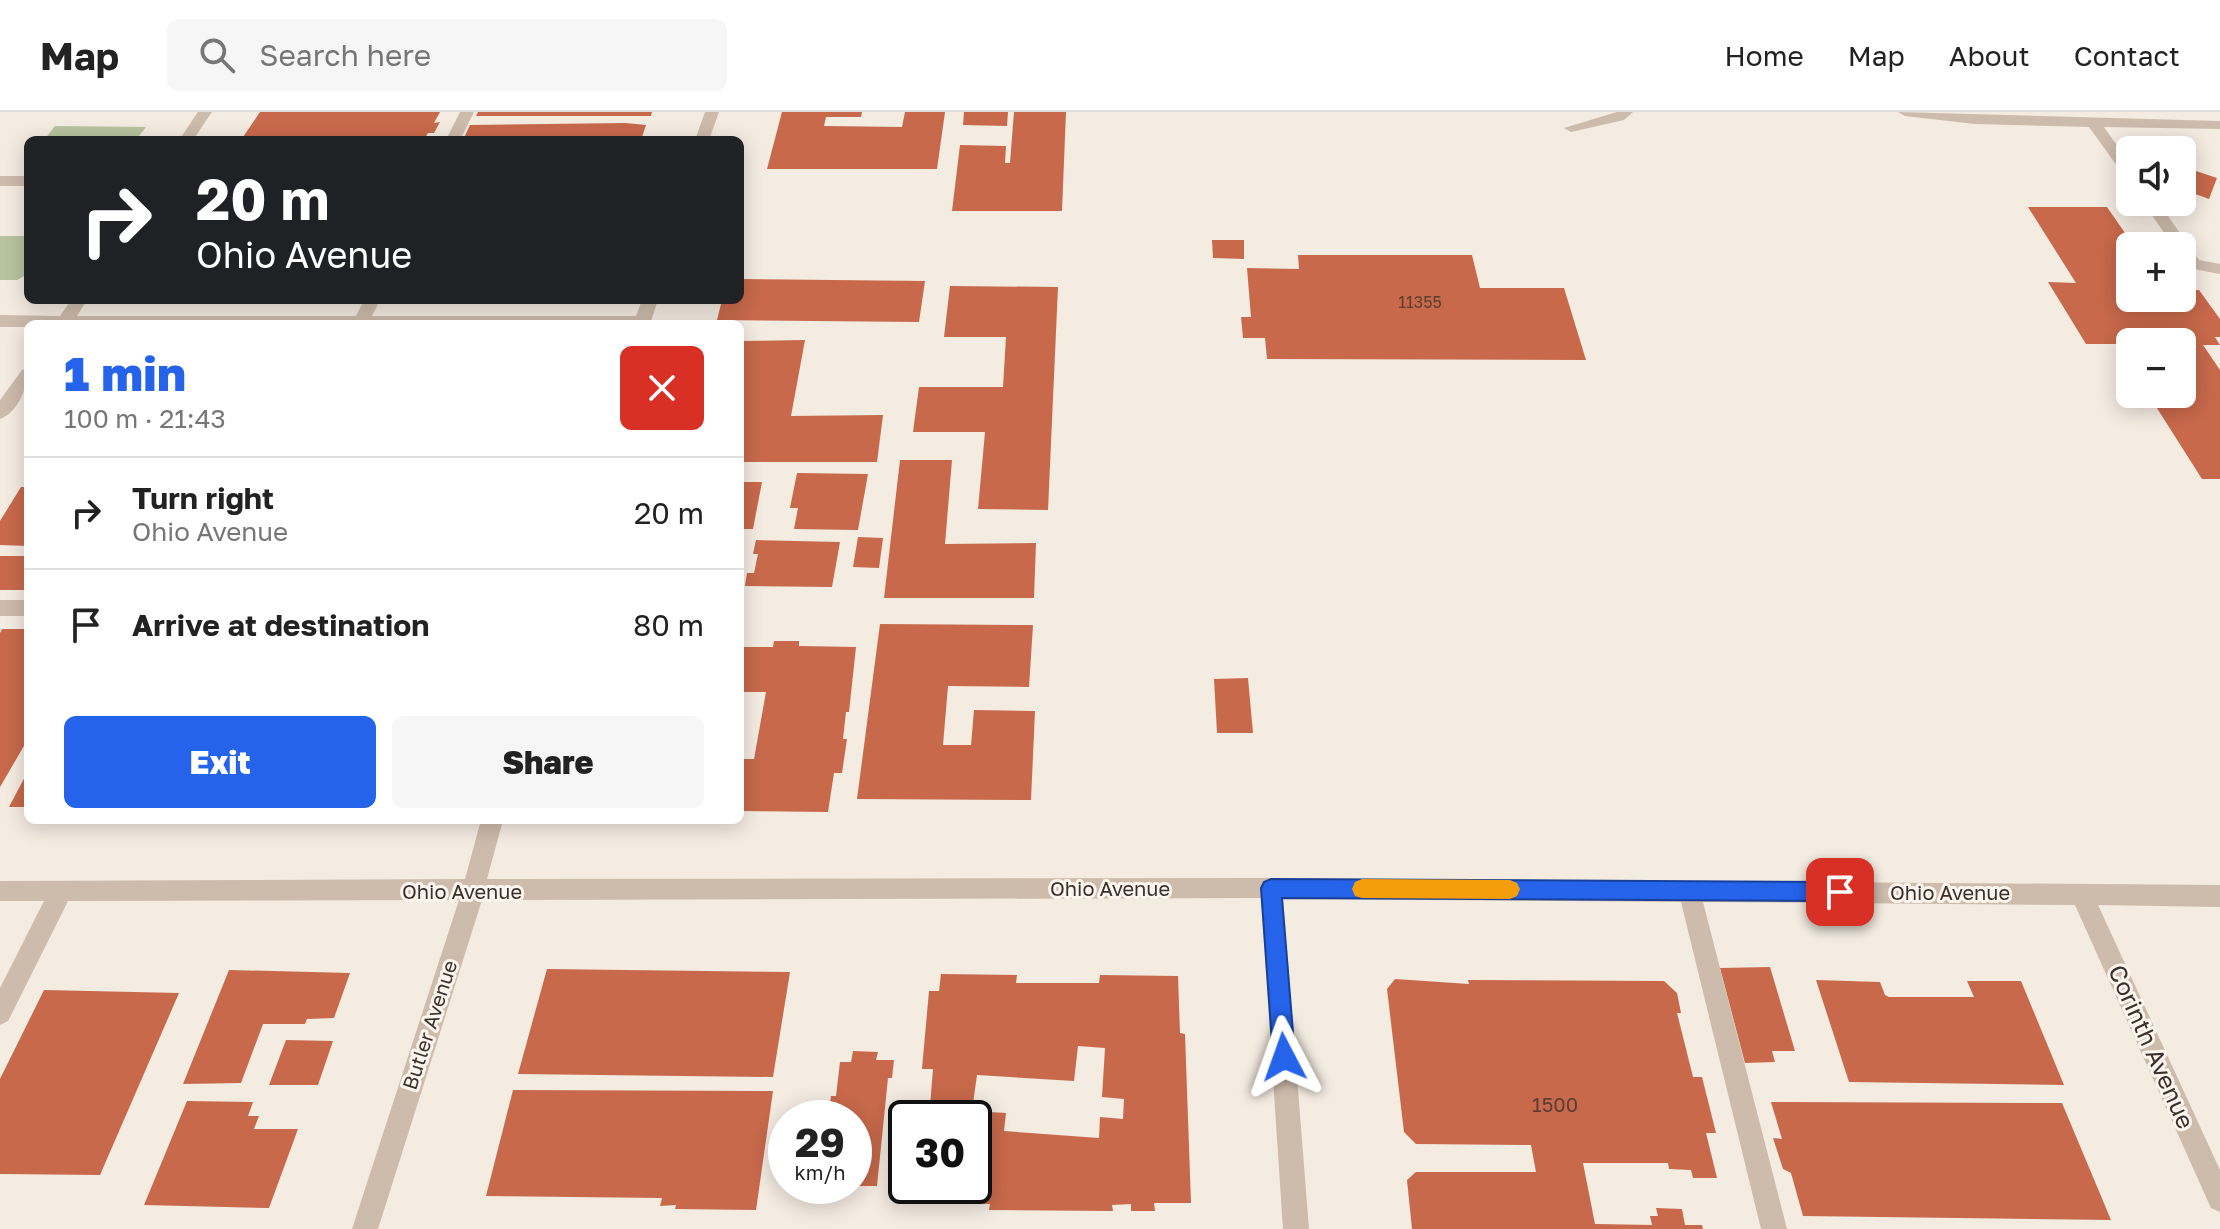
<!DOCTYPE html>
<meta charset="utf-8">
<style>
body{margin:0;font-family:"Golos Text",sans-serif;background:#f6f6f6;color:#222;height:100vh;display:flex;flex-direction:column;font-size:30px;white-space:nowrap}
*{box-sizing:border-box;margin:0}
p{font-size:26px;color:#767676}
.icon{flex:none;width:44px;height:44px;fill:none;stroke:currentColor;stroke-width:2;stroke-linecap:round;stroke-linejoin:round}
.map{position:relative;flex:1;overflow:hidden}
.drawer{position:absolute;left:24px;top:208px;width:720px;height:504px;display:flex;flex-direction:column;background:#fff;border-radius:12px;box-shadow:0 4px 20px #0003}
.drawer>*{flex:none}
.banner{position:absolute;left:24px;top:24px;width:720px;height:168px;border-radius:12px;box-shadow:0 4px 20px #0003;background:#202124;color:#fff;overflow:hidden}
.controls{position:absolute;left:2116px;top:24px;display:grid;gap:16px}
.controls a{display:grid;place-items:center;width:80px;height:80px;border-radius:12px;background:#fff;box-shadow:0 4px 20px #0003;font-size:40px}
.speed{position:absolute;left:768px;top:988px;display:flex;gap:16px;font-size:40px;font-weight:700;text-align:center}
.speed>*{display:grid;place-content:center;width:104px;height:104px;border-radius:50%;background:#fff;box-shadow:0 4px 20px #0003;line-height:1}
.speed small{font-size:20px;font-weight:400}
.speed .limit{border:4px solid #111;border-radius:12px;background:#fff;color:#111}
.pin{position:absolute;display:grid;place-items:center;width:68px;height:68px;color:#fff;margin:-34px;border-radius:16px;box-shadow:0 4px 12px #0006}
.me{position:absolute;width:88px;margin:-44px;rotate:356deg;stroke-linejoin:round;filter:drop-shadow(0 0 6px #0008)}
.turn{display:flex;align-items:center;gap:28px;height:168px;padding:0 40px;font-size:36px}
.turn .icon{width:104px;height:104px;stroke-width:2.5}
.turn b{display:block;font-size:56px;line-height:68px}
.round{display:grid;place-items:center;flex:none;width:84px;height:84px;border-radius:12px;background:#f6f6f6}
.headline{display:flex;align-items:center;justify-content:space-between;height:136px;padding:0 40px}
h1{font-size:48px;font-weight:800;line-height:60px;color:#2563eb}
.button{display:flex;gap:16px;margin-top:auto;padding:16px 40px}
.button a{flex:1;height:92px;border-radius:12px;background:#2563eb;color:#fff;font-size:32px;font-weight:800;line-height:92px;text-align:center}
.button a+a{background:#f6f6f6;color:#222}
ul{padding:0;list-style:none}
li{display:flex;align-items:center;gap:24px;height:112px;padding:0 40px;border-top:2px solid #e0e0e0}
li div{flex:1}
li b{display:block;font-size:30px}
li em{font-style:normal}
header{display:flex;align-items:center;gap:48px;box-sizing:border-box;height:112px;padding:0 40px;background:#fff;border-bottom:2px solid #e0e0e0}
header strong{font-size:38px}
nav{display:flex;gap:44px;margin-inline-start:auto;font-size:28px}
.search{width:560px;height:72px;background:#f6f6f6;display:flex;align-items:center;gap:20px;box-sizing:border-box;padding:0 28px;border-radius:12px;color:#767676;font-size:30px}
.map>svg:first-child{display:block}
</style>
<header>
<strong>Map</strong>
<div class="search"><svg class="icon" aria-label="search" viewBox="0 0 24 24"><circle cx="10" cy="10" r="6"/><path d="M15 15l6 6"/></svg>Search here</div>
<nav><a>Home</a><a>Map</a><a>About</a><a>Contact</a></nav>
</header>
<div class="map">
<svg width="2220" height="1117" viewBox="0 0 2220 1117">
<rect width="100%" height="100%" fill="#f4ebe1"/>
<path fill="#b8c4a0" d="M55 14 146 15 136 28H44Z
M0 124H28V162L17 168H0Z"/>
<path fill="#c8694b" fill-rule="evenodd" d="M260 0H440L434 11 440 10 434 21H428L424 28H241Z
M478 0H652L651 4H476Z
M782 0H862L861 5H826L824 14 902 15 905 0H945L937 57H767Z
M964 0H1008L1007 14 963 13Z
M1014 0H1066L1062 99H952L960 33 1006 34 1005 51H1010Z
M625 11 646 13 641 28H463L470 13Z
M2196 59 2217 66 2209 87 2187 79Z
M2028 95H2107L2134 134H2130V186H2182V178H2199L2220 207V225H2215L2220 233H2203L2220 258V367H2202L2148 282H2182V230H2130V254L2116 232H2086L2048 170 2076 171Z
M1212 128H1244V147L1213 146Z
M1298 143H1472L1480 176H1564L1586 248 1267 247 1265 226H1243L1241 205H1251L1247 156 1299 157Z
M740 167 925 169 919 210 717 208 722 188H740Z
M950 174 1058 175 1048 398 978 397 985 320H913L919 275H1003L1006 225H944Z
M805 228 791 304 883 303 877 350H740V229Z
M900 348H952L945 432 1036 431 1034 486H884Z
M797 361 868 362 858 418 794 417 798 396H790Z
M740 370H762L753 417H740Z
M21 375H28V434L0 433V409Z
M858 425 883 426 879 456 853 455Z
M756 428 840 430 832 475 745 474 747 461H754L758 442H753Z
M0 444H28V478H0Z
M880 512 1033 513 1029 575 948 574 943 633H971L974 598 1035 599 1031 688 857 687Z
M2 517H28V627L0 675V521Z
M774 529H799V534L856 535 849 600H846L843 627H847L842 661H834L828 700 740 699V647H754L766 580H740V535H773Z
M1248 566 1253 621H1217L1214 567Z
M28 659V695H9Z
M1770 855 1795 939H1772L1775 950 1745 951 1720 856Z
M547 857 790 860 773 965 518 962Z
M229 858 350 861 334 906 307 907 305 912H263L241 971 183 972Z
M941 862 1017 863 1016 871H1099L1100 863 1178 864 1180 921 1185 922 1191 1091H1154L1155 1099H1131V1092L1112 1093 1113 1099 989 1098 990 1092 914 1091 915 1081 911 1080V1074H974V1006H929L933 957H922L929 879H939ZM1078 934 1105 936 1102 985 1124 987 1123 1007 1100 1005 1099 1026 1004 1019 1006 1001 972 999 977 963 1074 969Z
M1395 867 1469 872 1468 868 1664 869 1677 881 1681 901H1677L1693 965H1702L1716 1021H1706L1717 1066H1693L1691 1058 1669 1057 1668 1051H1583L1595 1112 1652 1113 1650 1104H1658L1656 1096 1682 1097 1685 1113H1702L1703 1117H1412L1407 1068 1416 1060H1536L1531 1033 1416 1032 1404 1020 1387 877Z
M1816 868 1880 870 1885 883 1889 885H1974L1967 869H2021L2064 973 1849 970Z
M44 878 179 881 100 1063 0 1062V967Z
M286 928 333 929 318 973H269Z
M853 939 878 940 876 948H894L892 966H888L877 1074H854V1006H828L831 984H836L840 950H851Z
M513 978 773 979 756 1098 675 1097 676 1093 660 1094 662 1086 486 1084Z
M187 989 253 990 248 1004H259L254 1017H298L269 1096 144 1093Z
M1771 990 2062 991 2111 1108 1803 1104 1791 1061 1783 1057 1773 1026 1782 1027Z"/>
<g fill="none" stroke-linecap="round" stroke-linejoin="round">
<path fill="#cdbbac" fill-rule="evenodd" d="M198 0H212L193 28H179Z
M460 0H474L460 28H446Z
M705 0H719L709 28H695Z
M1617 0H1633L1624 8 1571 20 1564 16Z
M1898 0 2220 9V17L2104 15 2130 52V67L2125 65 2089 15 1975 12 1905 4Z
M0 64H28V74H0Z
M2143 90H2158L2199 148 2220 152V162L2188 156 2182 146V134H2173Z
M71 188H87L77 204H356L364 188H380L372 204H636L642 188H658L650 212H28V215H0V203L60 204Z
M28 256C28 274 19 300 0 307V288L22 258Z
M0 488H28V504H0Z
M481 708H503L487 767 1271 766 2220 773V795L2098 793 2220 1058V1100L2211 1096 2075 793 1703 790 1787 1117H1761L1681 790 1283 787 1309 1117H1283L1261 786 482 788 378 1117H352L459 788 68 789 8 909 0 913V876L44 789H0V769L465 767Z"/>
</g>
<path fill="#2563eb" stroke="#184099" stroke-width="2" d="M1271 767 1840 770 1847 773 1850 780 1847 786 1840 789 1282 786 1295 945 1291 953 1284 956 1276 953 1273 945 1261 776 1264 770Z"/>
<path fill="#f59e0b" d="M1362 767 1510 768 1517 771 1520 777 1517 784 1510 787 1362 786 1355 784 1352 777 1355 770Z"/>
<g text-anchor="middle" stroke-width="6" stroke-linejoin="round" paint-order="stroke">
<g font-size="16" fill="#5e3e33">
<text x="1420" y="196">11355</text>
</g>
<g font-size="20" fill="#3b302b" stroke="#fbf5ee">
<text x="1110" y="784">Ohio Avenue</text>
<text x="462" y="787">Ohio Avenue</text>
<text x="1950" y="788">Ohio Avenue</text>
<text transform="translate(430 913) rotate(-72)" y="7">Butler Avenue</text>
</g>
<g font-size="20" fill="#5e3e33">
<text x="1555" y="1000">1500</text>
</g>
<g font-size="24" fill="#3b302b" stroke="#fbf5ee">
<text transform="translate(2151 935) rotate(66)" y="8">Corinth Avenue</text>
</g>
</g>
</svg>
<div class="controls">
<a><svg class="icon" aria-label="sound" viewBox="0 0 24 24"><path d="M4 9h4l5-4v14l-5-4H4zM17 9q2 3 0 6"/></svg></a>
<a>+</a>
<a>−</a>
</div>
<div class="speed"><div>29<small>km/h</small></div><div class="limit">30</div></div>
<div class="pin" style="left:1840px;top:780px;background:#d93025"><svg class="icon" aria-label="arrive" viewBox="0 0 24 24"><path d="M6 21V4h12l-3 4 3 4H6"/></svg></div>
<svg class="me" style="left:1284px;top:945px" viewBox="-20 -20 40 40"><path d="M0-17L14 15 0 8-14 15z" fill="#2563eb" stroke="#fff" stroke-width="4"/></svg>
<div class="banner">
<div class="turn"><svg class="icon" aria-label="right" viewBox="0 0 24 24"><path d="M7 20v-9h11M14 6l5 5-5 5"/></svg><div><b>20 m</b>Ohio Avenue</div></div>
</div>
<section class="drawer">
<div class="headline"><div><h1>1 min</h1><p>100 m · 21:43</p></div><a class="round" style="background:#d93025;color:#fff"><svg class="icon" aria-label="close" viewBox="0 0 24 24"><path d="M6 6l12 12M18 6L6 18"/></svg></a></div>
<ul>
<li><svg class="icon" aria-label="right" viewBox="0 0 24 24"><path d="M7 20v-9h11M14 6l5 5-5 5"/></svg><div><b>Turn right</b><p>Ohio Avenue</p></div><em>20 m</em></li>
<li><svg class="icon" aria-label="arrive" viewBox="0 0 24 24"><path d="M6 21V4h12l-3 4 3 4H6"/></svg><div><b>Arrive at destination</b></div><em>80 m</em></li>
</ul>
<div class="button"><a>Exit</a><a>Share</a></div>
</section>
</div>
